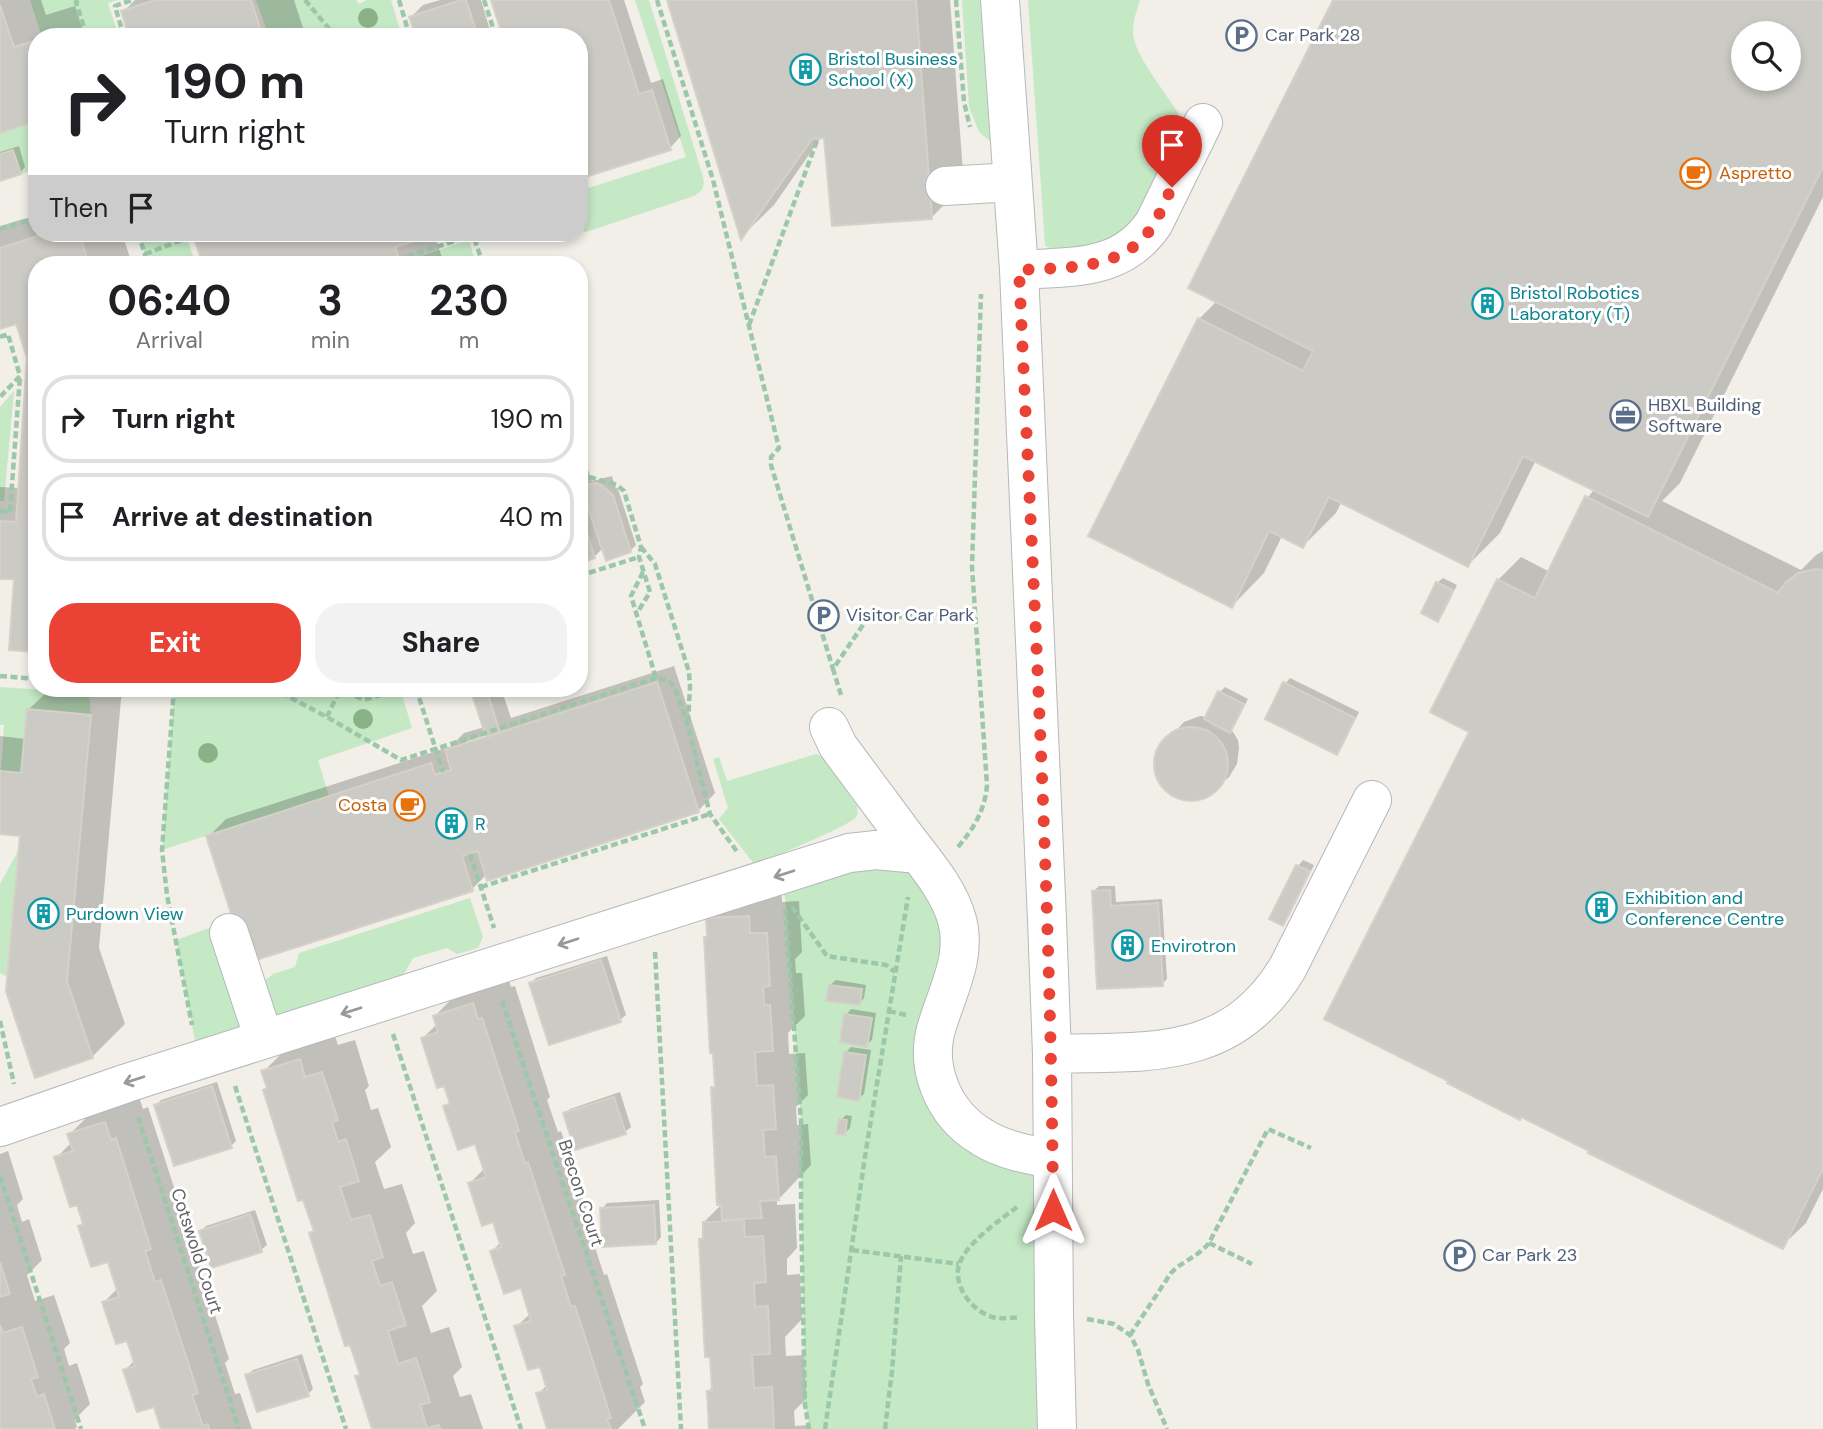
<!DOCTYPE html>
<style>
body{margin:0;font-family:"DM Sans",sans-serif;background:#f2f2f2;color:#202124;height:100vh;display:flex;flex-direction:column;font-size:26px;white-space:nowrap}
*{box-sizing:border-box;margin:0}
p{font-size:23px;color:#757577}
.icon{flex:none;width:38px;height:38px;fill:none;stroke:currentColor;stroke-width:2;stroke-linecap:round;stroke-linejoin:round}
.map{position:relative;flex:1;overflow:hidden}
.details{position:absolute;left:28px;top:256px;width:560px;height:441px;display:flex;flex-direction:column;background:#fff;border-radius:28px;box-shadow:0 4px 10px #0003}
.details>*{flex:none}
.top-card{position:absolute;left:28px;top:28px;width:560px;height:214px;border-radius:28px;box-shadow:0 4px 10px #0003;background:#fff;color:#202124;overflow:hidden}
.controls{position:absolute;left:1731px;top:21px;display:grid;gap:14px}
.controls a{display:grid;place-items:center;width:70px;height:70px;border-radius:50%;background:#fff;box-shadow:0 4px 10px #0003;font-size:35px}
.pin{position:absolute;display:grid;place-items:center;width:60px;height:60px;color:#fff;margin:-72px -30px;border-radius:50% 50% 50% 0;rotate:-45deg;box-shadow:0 0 7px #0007}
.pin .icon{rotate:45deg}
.me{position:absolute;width:77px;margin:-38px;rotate:0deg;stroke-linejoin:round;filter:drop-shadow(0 0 5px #0008)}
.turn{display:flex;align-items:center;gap:24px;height:147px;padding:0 21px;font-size:32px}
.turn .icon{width:91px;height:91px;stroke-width:2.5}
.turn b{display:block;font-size:49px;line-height:60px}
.then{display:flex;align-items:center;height:66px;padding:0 21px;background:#0003;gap:14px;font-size:26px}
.eta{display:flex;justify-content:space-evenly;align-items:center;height:119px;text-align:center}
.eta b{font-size:42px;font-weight:700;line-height:49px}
.cta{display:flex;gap:14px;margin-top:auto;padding:14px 21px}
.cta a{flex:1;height:80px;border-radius:28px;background:#ea4335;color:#fff;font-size:28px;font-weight:700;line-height:80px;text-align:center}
.cta a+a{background:#f2f2f2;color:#202124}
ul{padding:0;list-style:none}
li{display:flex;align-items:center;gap:21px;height:88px;margin:0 14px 10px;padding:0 7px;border:4px solid #e0e0e0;border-radius:28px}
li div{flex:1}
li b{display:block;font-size:26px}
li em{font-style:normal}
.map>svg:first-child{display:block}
</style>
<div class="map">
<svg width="1823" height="1429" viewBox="0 0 1823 1429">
<rect width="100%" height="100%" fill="#f1efe8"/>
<path fill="#c5e8c5" d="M30 0H118L108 3 119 37H42Z
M256 0H356L359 4 367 0H391L402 37H269Z
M635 0H649L703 177C705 187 703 191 694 196L586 232 579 230V191L686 157Z
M962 0H980L990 141 979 132 969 107Z
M1028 0H1140C1136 13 1131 26 1134 39 1139 61 1166 93 1178 113L1181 121 1179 133 1136 222 1098 246 1052 250 1045 245Z
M37 121V169L21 174 13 150 0 154V133Z
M138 233H185L196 264H148Z
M469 240 476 264H408L407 261Z
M14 391 4 501H0V407Z
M0 687 89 693 91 715 27 710 21 773 1 771 4 725H0Z
M174 688H400L412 728 318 760 329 796 162 850Z
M816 754 823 757 857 806C857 810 859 813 856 817 850 826 770 858 755 865L719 819 728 808 713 759 719 757 727 781Z
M885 850 953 908 943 1095 1052 1159 1057 1429H809L805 1405 801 1210V1121L785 897 772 878Z
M18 851 7 977 0 973V884Z
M470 898 483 937 478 948 457 954 447 948 413 958 401 979 282 1016 273 1013 263 982 273 974 295 967 299 953Z
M215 926 242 1023 236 1031 196 1046 176 940Z"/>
<path fill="#0003" fill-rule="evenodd" d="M0 0H41L46 15 75 6 85 37H37V119L0 131Z
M135 0H294L306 37H131L123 12Z
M440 0H481L492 37H418L411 17 423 5Z
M493 0H624L651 83 663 79 681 136 670 148 579 37Z
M668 0H950L964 185 931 218 826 136H822L774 205 742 236Z
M1335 0H1823V197L1680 483 1662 501 1801 570 1816 555 1823 551V1189L1806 1223 1782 1246 1471 731 1498 580 1521 557 1550 572 1587 498 1595 489 1536 460 1500 533 1468 565 1342 501 1336 513 1303 546 1282 536 1264 573 1232 606 1199 319 1217 301ZM1743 33H1788V79H1743Z
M19 146 25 167 20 173 0 179V152Z
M37 215V233H122L132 264H37L16 578 0 577V487L20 488 28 358 17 322 0 327V226Z
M194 233H455L436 239 444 264H204Z
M579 443 592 481 612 476 615 487 618 489 636 545 630 551 603 548 594 557 579 562Z
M1443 578 1457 585 1443 614 1437 619V583Z
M674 666 715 793 698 811 487 874 472 889 208 837 226 819 449 747V748L464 733 485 727 472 688H501L511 718ZM486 735 487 738 465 746V742Z
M1290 678 1359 712 1342 747 1336 752 1285 684Z
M1225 687 1248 699 1235 725 1231 729 1238 740 1239 748 1237 764 1229 777 1210 794 1192 799H1183L1167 790 1158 775 1156 766 1160 748 1184 722 1200 716 1207 717 1220 692Z
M51 688H122L99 948 125 1024 92 1057 8 991 21 834 0 832V736L26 739 28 710Z
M1303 860 1314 865 1288 918 1282 924 1271 918 1298 866Z
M781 884 782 902 799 901 802 952 795 959 796 973H802L805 1016 788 1033 789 1054 805 1053 808 1095 796 1107 797 1125 808 1124 811 1165 777 1201V1205L795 1204 797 1248 787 1259V1275L800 1274 802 1319 785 1337 786 1356 804 1355 806 1399 794 1411 795 1426 808 1425V1429H710L708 1391 714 1386 701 1240 705 1236 704 1222 723 1203 713 1088 716 1085 706 938 709 934 708 918 741 886Z
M1099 886H1115L1116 902 1162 899 1167 979 1162 984 1093 892Z
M607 956 626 1015 620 1020 531 983 536 978Z
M506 971 511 987 515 986 550 1097 547 1100 558 1132 561 1131 597 1241 594 1244 604 1275 607 1274 643 1384 640 1387 645 1402 618 1429H549L538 1394 547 1385 541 1364 516 1327 531 1313 522 1286 492 1251 501 1242 495 1220 470 1183 485 1168 476 1142 445 1106 451 1101 423 1038 437 1024 435 1016 467 983Z
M836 980 866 985 864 998 859 1004 830 985Z
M851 1009 876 1013 872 1040 866 1045 846 1015Z
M332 1027 338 1045 355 1040 369 1086 365 1090 371 1110 378 1108 391 1147 375 1162 384 1189 402 1184 415 1223 406 1233 413 1254 424 1251 437 1291 422 1306 431 1333 449 1327 462 1367 453 1376 460 1397 471 1394 483 1429H374L357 1377 361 1373 311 1234 315 1229 263 1072 296 1039Z
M851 1047 871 1050 864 1094 858 1099 845 1053Z
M217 1082 236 1141 231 1146 156 1105 161 1100Z
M137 1091 143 1109 148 1107 183 1215 178 1220 188 1251 194 1249 229 1359 225 1363 235 1394 240 1393 252 1429H163L155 1405 125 1370 135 1360 128 1338 104 1302 118 1288 109 1260 80 1226 84 1222 78 1203 56 1158 72 1142 69 1135 102 1102Z
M620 1092 631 1127 625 1132 565 1114 570 1109Z
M846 1115 852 1116 850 1128 844 1134 841 1120Z
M8 1151 23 1199 17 1205 22 1222 29 1219 42 1260 27 1275 35 1301 54 1295 70 1343 64 1349 69 1366 77 1363 90 1404 75 1419 77 1427 75 1429H0V1154Z
M659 1200 661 1237 656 1243 602 1209 607 1203Z
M255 1210 267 1245 261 1250 201 1231 206 1226Z
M302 1354 313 1389 308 1394 247 1375 253 1370Z"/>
<path fill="#cccac5" stroke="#d6d1c6" stroke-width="2" fill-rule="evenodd" d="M155 0H251L263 37H129L121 11Z
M461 0H466L478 37H416L409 17Z
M491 0H609L639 94 652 90 671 150 579 179V37H503Z
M667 0H916L932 219 832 226 824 138 812 139 741 240Z
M1823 0V167L1648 517 1523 456 1468 567 1329 497 1303 548 1269 531 1232 608 1088 536 1198 318 1303 371 1313 351 1188 288 1333 0ZM1743 33H1788V79H1743Z
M0 5 14 47 37 40V121L0 133Z
M13 150 21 174 0 181V154Z
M47 233H79L89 264H37V652L9 650 14 579H0V521L16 522 27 358 16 324 0 329V248Z
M192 233H423L424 238 395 247 401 264H203Z
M433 233H460L436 241Z
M594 483 601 485 613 495 631 552 606 561 581 487Z
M1585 496 1778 593 1785 583 1798 573 1816 569 1823 570V1169L1783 1249 1588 1153 1589 1151 1521 1117 1520 1120 1447 1083 1448 1081 1324 1019 1469 732 1430 712 1497 579 1535 598Z
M579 508 595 558 579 564Z
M1436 582 1453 590 1438 622 1421 613Z
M657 682 699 812 487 881 478 851 462 856 473 891 247 963 206 836 431 763 435 775 443 772 451 770 445 750Z
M1283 682 1355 718 1337 755 1265 719Z
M470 688H486L500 733 486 737Z
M1218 691 1244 704 1230 733 1204 719Z
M27 709 91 715 67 981 93 1058 35 1078 6 991 20 836 0 834V771L21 773Z
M1154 764a37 37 0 1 1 74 0a37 37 0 1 1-74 0Z
M1296 865 1310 871 1283 926 1269 919Z
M1110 890 1111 906 1158 903 1163 986 1097 989 1092 891Z
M749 916 750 933H767L770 986 763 987 764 1005H770L773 1051 755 1052 757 1086 773 1085 776 1129 763 1130 765 1157 776 1156 779 1200 760 1201 762 1218 722 1220 721 1205H717L711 1087 715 1088 713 1054 710 1053 704 937H707L706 918Z
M601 960 621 1022 549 1045 529 983Z
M829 985 862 989 860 1005 826 1001Z
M473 1003 478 1019 482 1018 519 1131 515 1132 525 1164 528 1162 565 1275 561 1276 571 1307 575 1306 611 1418 607 1419 611 1429H547L536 1393 547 1390 540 1367 528 1370 514 1326 531 1321 521 1288 504 1294 490 1251 501 1247 493 1222 482 1226 468 1183 486 1177 475 1144 458 1150 443 1106 450 1104 444 1086 437 1088 421 1038 438 1032 433 1016Z
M844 1014 872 1018 867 1047 840 1042Z
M844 1052 866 1055 859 1101 837 1097Z
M300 1059 305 1077 322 1072 338 1120 332 1122 338 1142 346 1139 359 1181 340 1187 351 1220 370 1215 383 1257 372 1261 380 1286 392 1282 406 1325 388 1331 398 1364 416 1358 430 1402 420 1405 427 1428 439 1425 440 1429H372L355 1376 360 1375 350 1345 345 1346 309 1233 314 1231 303 1200 298 1201 263 1090 267 1088 261 1071Z
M212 1086 232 1148 174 1166 154 1105Z
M614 1097 626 1134 575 1150 563 1113Z
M839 1119 847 1120 845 1135 836 1134Z
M105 1122 111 1140 116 1138 151 1249 145 1251 155 1282 161 1280 198 1393 192 1395 203 1426 208 1424 209 1429H161L154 1407 137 1412 123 1370 135 1366 127 1341 116 1344 102 1302 119 1297 108 1262 91 1267 78 1226 83 1224 77 1205 70 1207 54 1157 73 1151 67 1134Z
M654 1205 656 1244 602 1247 600 1208Z
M250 1214 262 1252 211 1268 199 1231Z
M744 1220 745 1237 763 1236 766 1282 754 1283 755 1307 768 1306 770 1354 752 1355 754 1388 772 1387 774 1429H709L707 1391H712L710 1357H705L699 1239H703V1222Z
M0 1262 10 1294 0 1297Z
M0 1325 3 1333 22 1327 38 1377 31 1379 37 1397 44 1394 55 1429H0Z
M297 1359 309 1396 257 1412 245 1375Z"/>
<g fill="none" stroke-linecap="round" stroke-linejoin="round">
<defs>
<path id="minor" d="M1000 0 1019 270 1047 920 1052 1054 1054 1316 1057 1429
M945 186 1012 182
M1019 270C1072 266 1121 272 1154 223L1203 123
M829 727 838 746C861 777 884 808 907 839 926 864 949 890 957 920 967 956 948 990 938 1023 923 1066 943 1114 982 1137 1002 1150 1029 1155 1052 1159
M229 933 264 1039
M1052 1054C1147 1051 1230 1062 1287 969L1372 800
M0 1127 127 1083 849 853 876 850 918 854"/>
</defs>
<use href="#minor" stroke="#b5b8bc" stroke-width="40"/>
<path stroke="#9cc7a9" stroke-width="4.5" stroke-dasharray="7 3.5" stroke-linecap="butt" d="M78 0 76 2 87 37
M305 0 336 37
M399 0 410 37
M484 0 496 37
M657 0 713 180 779 448 771 457V465L833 669
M956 0 964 102 970 127
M124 37 115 6 132 0
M0 229 37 218
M138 233 148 264
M145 254 193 236
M405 264 403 258 473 235 483 264
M749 325 818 138
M0 337 8 334 20 376 0 397
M579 474 617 485 624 491 641 547 639 557 650 592 637 613
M0 511 10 512 20 376
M641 547 655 564 689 672 690 687 688 722
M643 572 631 596 656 678 669 681 675 688 688 726 710 814 738 853
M579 576 639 557
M0 676 37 679
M174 688 162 850 167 895 192 1025
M176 688 280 694
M272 688 327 717 401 760 656 678
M336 688 364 700 404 688
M416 688 443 772
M841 695 833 669 867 619 975 612
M327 717 340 689
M958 847C974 828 985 810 987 785L972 567 981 294
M470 854 494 928
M481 887 710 814
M792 907 827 956 886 965 895 972
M785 909 801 1121V1210L805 1405 809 1429
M655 952 681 1429
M502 1001 645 1429
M889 1011 906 1015
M0 1021 14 1084
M393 1034 521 1429
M235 1086 346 1429
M138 1117 239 1429
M0 1176 81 1429
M1017 1207C1000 1220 965 1244 959 1265 953 1286 972 1311 992 1317 1000 1319 1011 1318 1019 1317
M1209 1243 1252 1264
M852 1250 959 1264
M1087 1319 1114 1324 1130 1335 1138 1350 1148 1384 1167 1429
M1130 1335 1171 1273C1182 1261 1198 1257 1209 1243L1268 1129 1311 1148
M825 1429 866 1150 908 897
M885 1429 892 1371 901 1256"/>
<use href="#minor" stroke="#fff" stroke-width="38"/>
</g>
<g fill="#89b387">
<circle cx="368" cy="18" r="10"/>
<circle cx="363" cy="719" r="10"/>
<circle cx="208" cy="753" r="10"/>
</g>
<defs><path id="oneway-shaft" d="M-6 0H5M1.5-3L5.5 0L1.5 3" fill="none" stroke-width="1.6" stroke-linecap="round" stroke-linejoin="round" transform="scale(1.75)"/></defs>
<g stroke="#979a9d">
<use href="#oneway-shaft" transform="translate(784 874) rotate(162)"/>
<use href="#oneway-shaft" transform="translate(568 942) rotate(162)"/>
<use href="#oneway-shaft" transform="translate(351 1011) rotate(162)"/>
<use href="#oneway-shaft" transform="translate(134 1080) rotate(162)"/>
</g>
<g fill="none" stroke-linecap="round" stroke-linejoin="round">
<path stroke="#ea4335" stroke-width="12" stroke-dasharray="0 21.6" d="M1053 1210C1051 896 1033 583 1019 270 1061 267 1116 271 1146 235 1158 221 1164 203 1172 187"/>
</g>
<defs>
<symbol id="parking-ring" viewBox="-11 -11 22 22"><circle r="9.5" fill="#fff" stroke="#5c6f8a" stroke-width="1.5"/><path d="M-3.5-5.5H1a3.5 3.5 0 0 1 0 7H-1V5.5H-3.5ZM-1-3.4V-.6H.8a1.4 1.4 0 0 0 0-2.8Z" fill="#5c6f8a"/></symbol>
<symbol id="building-ring" viewBox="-11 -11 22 22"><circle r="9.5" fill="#fff" stroke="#0f9aa8" stroke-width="1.5"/><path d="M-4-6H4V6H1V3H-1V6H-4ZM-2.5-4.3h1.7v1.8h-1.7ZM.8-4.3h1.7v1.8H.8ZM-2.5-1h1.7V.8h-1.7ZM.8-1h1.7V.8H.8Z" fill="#0f9aa8"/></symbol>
<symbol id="cafe-ring" viewBox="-11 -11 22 22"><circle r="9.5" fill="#fff" stroke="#e8710a" stroke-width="1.5"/><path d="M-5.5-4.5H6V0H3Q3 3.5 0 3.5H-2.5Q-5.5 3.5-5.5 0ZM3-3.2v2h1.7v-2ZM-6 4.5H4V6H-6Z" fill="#e8710a"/></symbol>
<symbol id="office-ring" viewBox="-11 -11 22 22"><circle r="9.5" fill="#fff" stroke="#5c6f8a" stroke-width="1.5"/><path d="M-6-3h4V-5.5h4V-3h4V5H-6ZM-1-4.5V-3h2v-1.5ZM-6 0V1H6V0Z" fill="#5c6f8a"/></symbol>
</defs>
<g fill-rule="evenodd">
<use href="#parking-ring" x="1224" y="18" width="35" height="35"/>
<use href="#building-ring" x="788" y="52" width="35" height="35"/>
<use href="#cafe-ring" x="1678" y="156" width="35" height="35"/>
<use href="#building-ring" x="1470" y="286" width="35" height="35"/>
<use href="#office-ring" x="1608" y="398" width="35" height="35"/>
<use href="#parking-ring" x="806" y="598" width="35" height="35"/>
<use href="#cafe-ring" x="392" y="788" width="35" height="35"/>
<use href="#building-ring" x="434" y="806" width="35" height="35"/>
<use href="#building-ring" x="1584" y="890" width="35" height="35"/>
<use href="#building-ring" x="26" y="896" width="35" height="35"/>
<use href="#building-ring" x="1110" y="928" width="35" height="35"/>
<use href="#parking-ring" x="1442" y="1238" width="35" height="35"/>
</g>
<g text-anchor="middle" stroke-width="6" stroke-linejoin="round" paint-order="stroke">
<g font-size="18" fill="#4e5e75" stroke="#fff" text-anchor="start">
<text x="1265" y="41">Car Park 28</text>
<text x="1648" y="411">HBXL Building<tspan x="1648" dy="21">Software</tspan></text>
<text x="846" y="621">Visitor Car Park</text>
<text x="1482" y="1261">Car Park 23</text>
</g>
<g font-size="18" fill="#0d838f" stroke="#fff" text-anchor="start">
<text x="828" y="65">Bristol Business<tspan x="828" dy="21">School (X)</tspan></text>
<text x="1510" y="299">Bristol Robotics<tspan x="1510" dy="21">Laboratory (T)</tspan></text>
<text x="475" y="830">R</text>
<text x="1625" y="904">Exhibition and<tspan x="1625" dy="21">Conference Centre</tspan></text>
<text x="66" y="920">Purdown View</text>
<text x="1151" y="952">Envirotron</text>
</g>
<g font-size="18" fill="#c56008" stroke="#fff" text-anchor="start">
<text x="1719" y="179">Aspretto</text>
<text x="387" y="811" text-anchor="end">Costa</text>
</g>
<g font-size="18" fill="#5f6368" stroke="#fff">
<text transform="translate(581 1193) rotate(72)" y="6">Brecon Court</text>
<text transform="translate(197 1251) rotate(72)" y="6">Cotswold Court</text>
</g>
</g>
</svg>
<div class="controls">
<a><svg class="icon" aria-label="search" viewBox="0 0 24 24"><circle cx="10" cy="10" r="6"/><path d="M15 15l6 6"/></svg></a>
</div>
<div class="pin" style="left:1172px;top:187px;background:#d93025"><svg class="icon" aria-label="arrive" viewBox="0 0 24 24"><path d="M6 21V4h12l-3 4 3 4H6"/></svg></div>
<svg class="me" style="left:1053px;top:1210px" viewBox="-20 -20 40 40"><path d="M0-17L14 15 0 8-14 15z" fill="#ea4335" stroke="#fff" stroke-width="4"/></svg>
<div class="top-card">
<div class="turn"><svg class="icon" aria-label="right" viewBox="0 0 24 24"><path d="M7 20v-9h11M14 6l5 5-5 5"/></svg><div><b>190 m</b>Turn right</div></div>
<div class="then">Then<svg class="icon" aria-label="arrive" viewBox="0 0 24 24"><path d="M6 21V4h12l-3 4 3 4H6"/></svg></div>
</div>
<section class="details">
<div class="eta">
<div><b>06:40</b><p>Arrival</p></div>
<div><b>3</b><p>min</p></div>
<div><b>230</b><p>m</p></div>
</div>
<ul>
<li><svg class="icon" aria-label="right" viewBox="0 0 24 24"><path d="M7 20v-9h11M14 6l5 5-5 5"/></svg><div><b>Turn right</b></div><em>190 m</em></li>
<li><svg class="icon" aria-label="arrive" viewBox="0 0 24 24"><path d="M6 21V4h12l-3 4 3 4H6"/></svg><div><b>Arrive at destination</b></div><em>40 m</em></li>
</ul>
<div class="cta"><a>Exit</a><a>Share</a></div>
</section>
</div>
